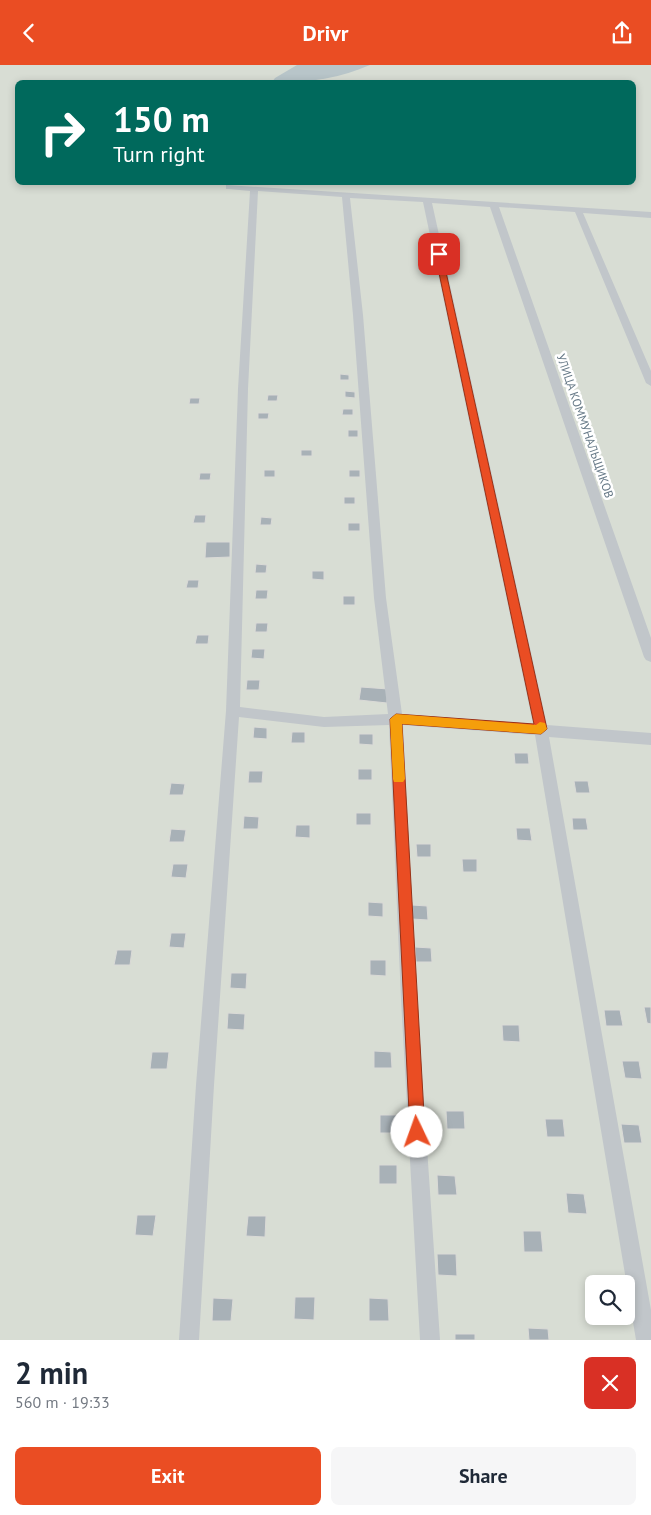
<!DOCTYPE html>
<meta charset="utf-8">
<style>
body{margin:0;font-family:"PT Sans",sans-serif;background:#f6f6f7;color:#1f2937;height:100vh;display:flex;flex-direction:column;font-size:19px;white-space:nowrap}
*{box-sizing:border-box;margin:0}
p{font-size:16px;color:#747a83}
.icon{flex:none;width:28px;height:28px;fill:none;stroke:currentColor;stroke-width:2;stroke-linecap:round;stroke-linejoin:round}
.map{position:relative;height:1275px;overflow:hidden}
.side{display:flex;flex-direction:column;background:#fff;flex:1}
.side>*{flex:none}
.banner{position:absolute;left:15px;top:15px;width:621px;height:105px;border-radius:8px;box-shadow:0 2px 8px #0003;background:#00695c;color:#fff;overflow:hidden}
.buttons{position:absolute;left:585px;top:1210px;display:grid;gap:10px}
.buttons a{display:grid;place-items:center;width:50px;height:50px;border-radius:8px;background:#fff;box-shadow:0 2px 8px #0003;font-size:25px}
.pin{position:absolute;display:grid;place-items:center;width:42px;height:42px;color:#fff;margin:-21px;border-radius:10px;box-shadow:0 2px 8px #0006}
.me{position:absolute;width:55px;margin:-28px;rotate:357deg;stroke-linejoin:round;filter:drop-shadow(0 0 4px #0008)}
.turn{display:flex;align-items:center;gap:18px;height:105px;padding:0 15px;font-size:22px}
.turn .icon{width:65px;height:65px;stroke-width:2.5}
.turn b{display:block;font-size:35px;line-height:42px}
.round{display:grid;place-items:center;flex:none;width:52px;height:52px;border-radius:8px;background:#f6f6f7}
.head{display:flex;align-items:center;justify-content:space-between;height:85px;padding:0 15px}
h1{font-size:30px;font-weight:700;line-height:38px}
.button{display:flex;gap:10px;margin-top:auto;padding:10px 15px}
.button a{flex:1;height:58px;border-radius:8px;background:#ea4d23;color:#fff;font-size:20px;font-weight:700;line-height:58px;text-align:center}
.button a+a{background:#f6f6f7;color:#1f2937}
header{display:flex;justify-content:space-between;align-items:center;height:65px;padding:0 15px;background:#ea4d23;color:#fff;font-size:22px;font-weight:700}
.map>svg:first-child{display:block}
</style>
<header><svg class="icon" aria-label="back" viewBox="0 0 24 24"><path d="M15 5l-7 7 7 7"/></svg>Drivr<svg class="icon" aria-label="share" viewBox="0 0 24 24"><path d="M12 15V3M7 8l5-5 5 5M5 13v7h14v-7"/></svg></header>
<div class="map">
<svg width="651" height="1275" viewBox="0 0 651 1275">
<rect width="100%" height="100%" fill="#f8f8f5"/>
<path fill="#d8ddd4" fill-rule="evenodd" d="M0 0H651V1275H0ZM18 18H634V118H18ZM594 1219H626V1251H594Z"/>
<path fill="#b8c5c9" d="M297 0H370C338 14 307 18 272 17L275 13Z"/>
<path fill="#a8b1b7" stroke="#dadad7" d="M340 309 349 310V315H340Z
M345 326 355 327V333L345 332Z
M268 330H278L277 336H267Z
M190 333H200L199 339H189Z
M343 344H353V350H342Z
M258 348H269L268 354H258Z
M348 365H358V372H348Z
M301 385H312V391H301Z
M264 405H275V412H264Z
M349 405H360V412H349Z
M200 408H211L210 415H199Z
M344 432H355V439H344Z
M195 450H206L205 458H193Z
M261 452 272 453 271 460H260Z
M348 458H360V466H348Z
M206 477H230V492L205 493Z
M256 499 267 500 266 508H255Z
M312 506H324V515L312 514Z
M188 515H199L198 523H186Z
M256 525H268L267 534H255Z
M343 531H355V540H343Z
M256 558H268L267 567H255Z
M197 570H209L208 579H195Z
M252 584H265L264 594 251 593Z
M247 615H260L259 625H246Z
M361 622 388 624 387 638 359 635Z
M254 662 267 663V674L253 673Z
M292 667H305V678H291Z
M359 669H373V680L359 679Z
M514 688H528L529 699H515Z
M358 704H372V715H358Z
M249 706H263L262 718H248Z
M574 716H588L590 728H576Z
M171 718 185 719 183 730H169Z
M356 748H371V760H356Z
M244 751 259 752 258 764H243Z
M572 753H586L588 765H573Z
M296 760H310V773L295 772Z
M516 763H530L532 776 517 775Z
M171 764 186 765 184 777H169Z
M416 779H431V792H417Z
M462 794H477V807H463Z
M173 799H188L186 813 171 812Z
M368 837 383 838V852L368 851Z
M412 840 427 841 428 855 412 854Z
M171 868H186L184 883 169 882Z
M415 882 431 883 432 897H416Z
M117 885H132L130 900H114Z
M370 895H386V911L370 910Z
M231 908H247L246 924 230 923Z
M644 942H651V959L647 958Z
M604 945H620L623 961H606Z
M228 948 245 949 244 965 227 964Z
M502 960H519L520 977 503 976Z
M374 986 391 987 392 1003H374Z
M152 987H169L167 1004H150Z
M622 996H639L642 1014 625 1013Z
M446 1046H464L465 1064H447Z
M380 1050H398V1068H380Z
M545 1054H563L565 1072H547Z
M621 1059 639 1060 642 1078H624Z
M379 1100H397V1119H379Z
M437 1110 455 1111 457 1130H438Z
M566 1128 584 1129 587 1149 568 1148Z
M137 1150H156L153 1171 135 1170Z
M248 1151H266L265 1172 246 1171Z
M523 1166H541L543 1187H524Z
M437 1189H456L457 1211 438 1210Z
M295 1232H315L314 1255 294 1254Z
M213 1233 233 1234 231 1256H212Z
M369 1233 388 1234 389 1256H369Z
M528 1263 548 1264 549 1275H529Z
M455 1269H475V1275H455Z"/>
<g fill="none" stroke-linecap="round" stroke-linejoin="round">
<path fill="#c1c6ca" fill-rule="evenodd" d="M226 120 651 147V153L583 148 651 306V321L646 318 575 147 499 142 651 573V597L646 595 644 592 490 142 432 138 547 660 651 668V680L549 672 651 1245V1275H636L535 670 403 660 417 934 440 1275H420L401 934 389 660 324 662 239 652 214 1020 199 1275H179L196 1020 226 646 238 324 250 126 229 124H226ZM258 126 342 132 353 250 374 533 388 649 324 652 240 642 248 324ZM350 133 423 137 533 659 402 649 386 533 363 250Z"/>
</g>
<path fill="#ea4d23" stroke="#983217" d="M439 187 442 189 547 664 541 669 402 659 425 1067 423 1072 417 1074 412 1072 410 1067 390 654 396 649 534 659 435 189Z"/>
<path fill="#f59e0b" d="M396 649 536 660 540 657 545 658 547 664 541 669 402 659 405 714 403 717H394L393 714 390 654Z"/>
<g text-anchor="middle" stroke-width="5" stroke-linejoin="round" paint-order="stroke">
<g font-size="12" fill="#667987" stroke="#fff">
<text transform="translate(585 361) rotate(71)" y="4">УЛИЦА КОММУНАЛЬЩИКОВ</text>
</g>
</g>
</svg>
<div class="buttons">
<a><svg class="icon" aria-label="search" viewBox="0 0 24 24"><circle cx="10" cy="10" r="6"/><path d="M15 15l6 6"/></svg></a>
</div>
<div class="pin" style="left:439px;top:189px;background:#d93025"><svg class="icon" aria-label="arrive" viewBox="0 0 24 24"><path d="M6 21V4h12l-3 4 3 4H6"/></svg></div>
<svg class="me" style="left:417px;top:1067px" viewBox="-20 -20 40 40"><circle r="19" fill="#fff"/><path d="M0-13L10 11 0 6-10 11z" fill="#ea4d23"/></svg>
<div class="banner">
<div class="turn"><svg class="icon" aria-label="right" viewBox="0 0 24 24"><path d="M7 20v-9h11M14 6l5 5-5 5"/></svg><div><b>150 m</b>Turn right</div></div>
</div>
</div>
<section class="side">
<div class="head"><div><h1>2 min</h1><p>560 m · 19:33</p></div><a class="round" style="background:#d93025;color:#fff"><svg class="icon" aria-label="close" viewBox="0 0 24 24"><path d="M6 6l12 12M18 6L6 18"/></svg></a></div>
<div class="button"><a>Exit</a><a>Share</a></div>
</section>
